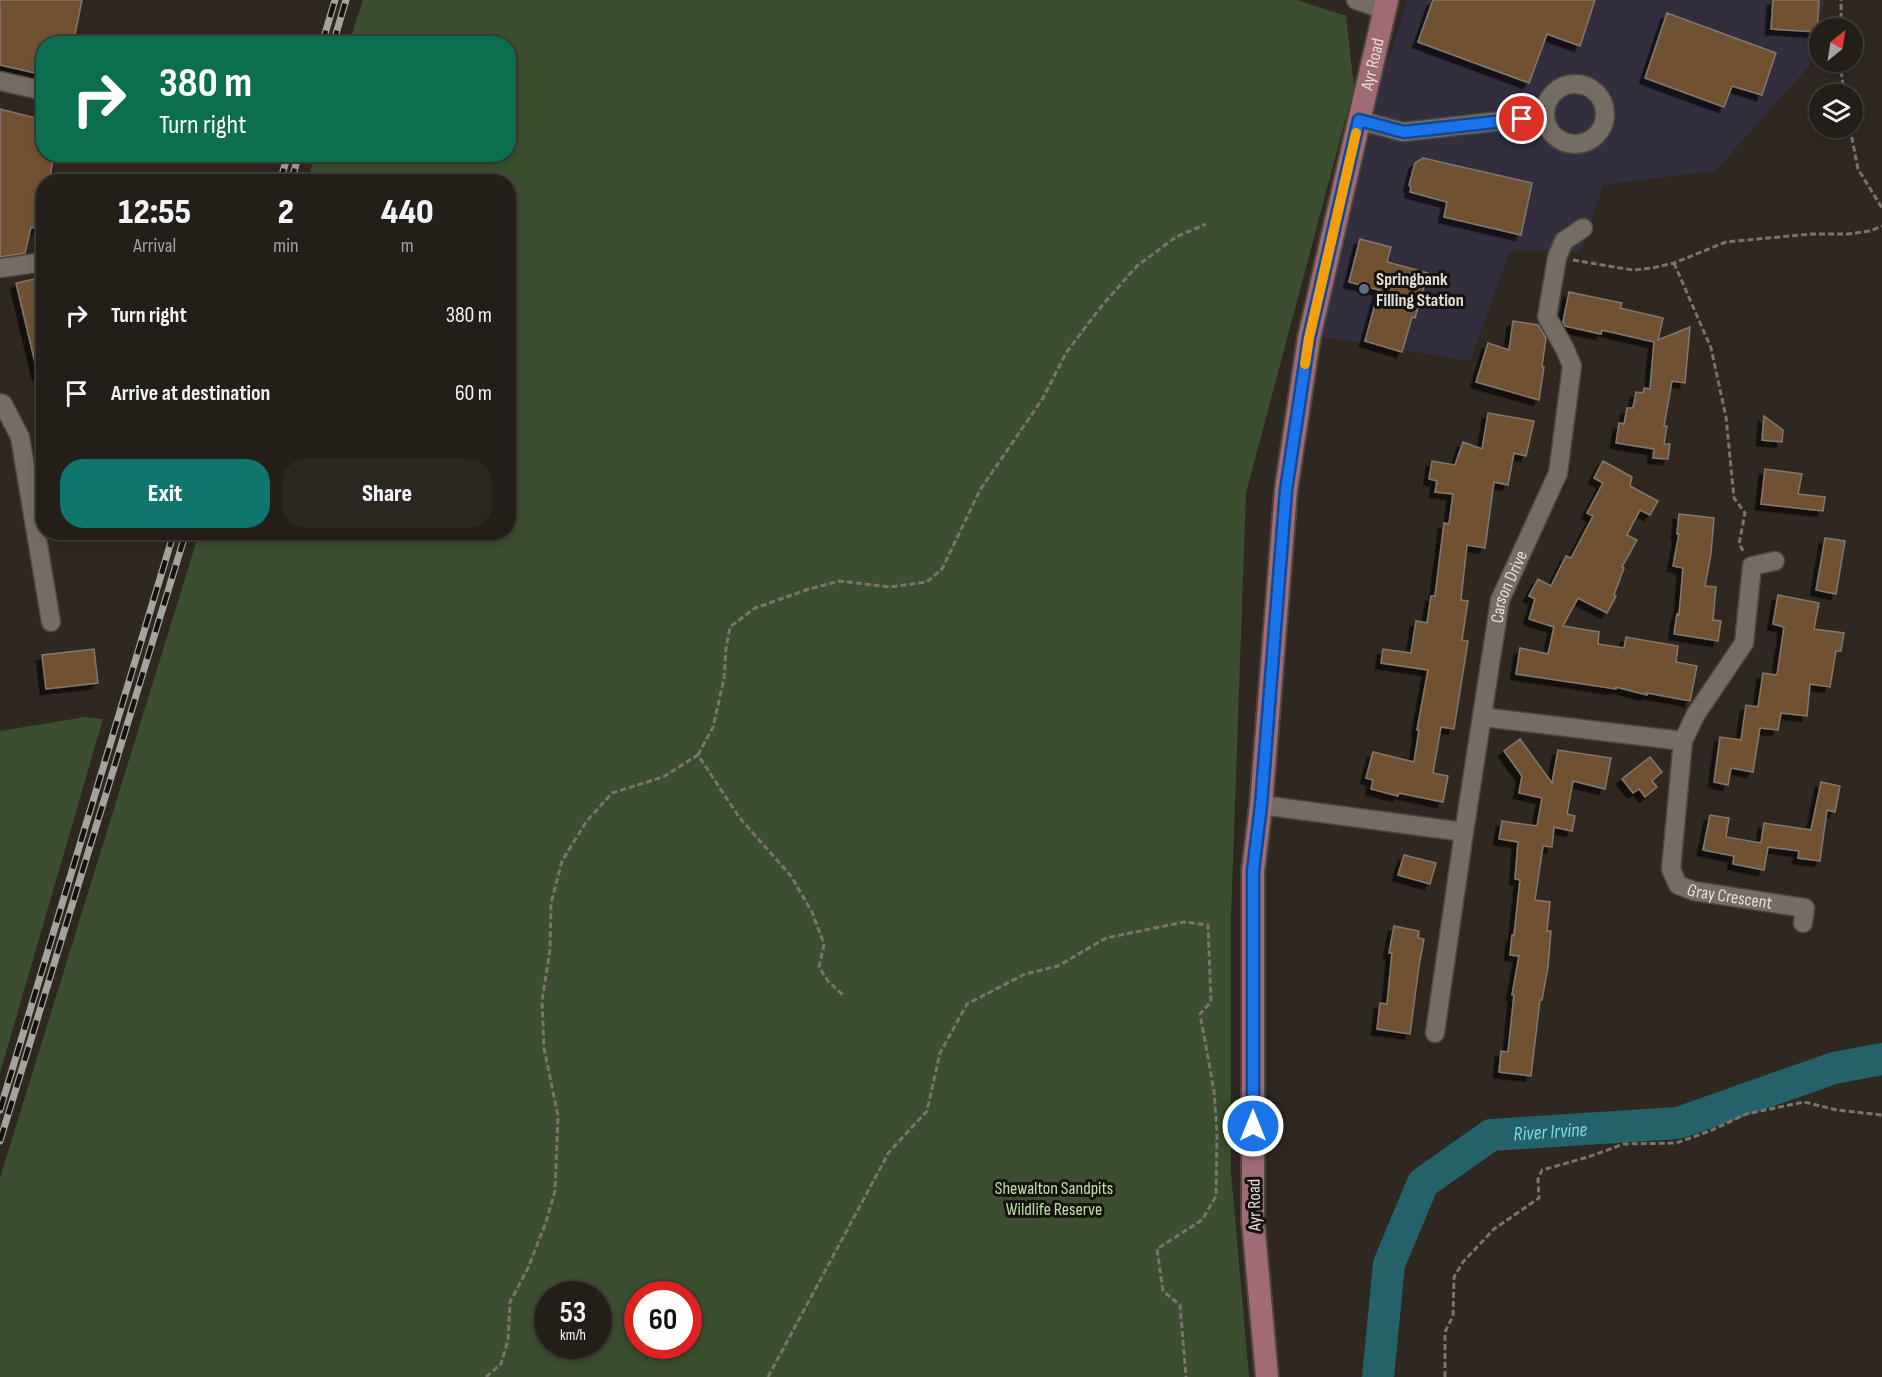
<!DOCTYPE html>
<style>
body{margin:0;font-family:"Sofia Sans Condensed",sans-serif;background:#2b2721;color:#f1f3f6;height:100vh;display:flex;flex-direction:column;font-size:22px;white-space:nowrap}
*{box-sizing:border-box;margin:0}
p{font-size:20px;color:#a3a2a2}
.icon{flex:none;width:33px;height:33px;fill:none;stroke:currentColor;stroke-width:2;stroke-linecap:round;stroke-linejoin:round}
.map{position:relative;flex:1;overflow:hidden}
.panel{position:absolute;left:36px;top:174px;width:480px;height:366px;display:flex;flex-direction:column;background:#231e18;border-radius:24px;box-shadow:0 3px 9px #0003,0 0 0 2px #403c37}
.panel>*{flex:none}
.banner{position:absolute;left:36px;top:36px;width:480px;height:126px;border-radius:24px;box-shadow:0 3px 9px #0003,0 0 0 2px #403c37;background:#0b6e4f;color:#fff;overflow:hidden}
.needle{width:39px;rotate:30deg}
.buttons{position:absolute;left:1809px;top:18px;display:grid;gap:12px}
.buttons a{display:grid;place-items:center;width:54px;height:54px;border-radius:50%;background:#231e18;box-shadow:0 3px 9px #0003,0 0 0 2px #403c37;font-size:30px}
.speed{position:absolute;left:534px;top:1281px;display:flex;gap:12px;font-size:30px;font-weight:700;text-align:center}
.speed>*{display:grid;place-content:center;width:78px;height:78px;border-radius:50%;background:#231e18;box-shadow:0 3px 9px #0003,0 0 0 2px #403c37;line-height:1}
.speed small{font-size:15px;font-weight:400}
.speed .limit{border:9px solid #d22;background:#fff;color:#111}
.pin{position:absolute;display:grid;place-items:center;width:51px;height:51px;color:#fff;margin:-26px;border:3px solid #fff;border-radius:50%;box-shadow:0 2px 6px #0007}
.me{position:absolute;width:66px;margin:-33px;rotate:0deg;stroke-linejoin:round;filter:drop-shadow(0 0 4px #0008)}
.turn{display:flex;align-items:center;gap:21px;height:126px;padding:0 24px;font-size:27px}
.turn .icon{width:78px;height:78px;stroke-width:2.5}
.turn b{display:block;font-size:42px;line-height:51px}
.eta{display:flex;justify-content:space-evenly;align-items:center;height:102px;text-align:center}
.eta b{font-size:36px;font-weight:800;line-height:42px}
.primary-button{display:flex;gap:12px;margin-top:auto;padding:12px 24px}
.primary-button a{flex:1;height:69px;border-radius:24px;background:#0f766e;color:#fff;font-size:24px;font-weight:800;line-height:69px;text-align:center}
.primary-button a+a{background:#2b2721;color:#f1f3f6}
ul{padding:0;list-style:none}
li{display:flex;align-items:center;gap:18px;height:78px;padding:0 24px}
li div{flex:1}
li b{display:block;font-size:22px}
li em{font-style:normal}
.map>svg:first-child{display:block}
</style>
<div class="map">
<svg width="1882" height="1377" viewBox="0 0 1882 1377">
<defs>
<filter id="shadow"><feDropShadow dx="-5.5" dy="5.5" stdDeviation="0" flood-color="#0009"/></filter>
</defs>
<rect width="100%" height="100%" fill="#2f2820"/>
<path fill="#322e3e" d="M1408 0H1824L1811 64 1715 171 1603 185 1581 252 1510 251 1470 361 1323 337 1384 72Z"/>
<path fill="#3b4e2e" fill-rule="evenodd" d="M363 0H1297L1346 16 1354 87 1246 493 1231 917V1173L1249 1377H0V1178L199 533 508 532V182L307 181 315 155 508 154V44L349 43ZM548 1294H598V1346H548ZM638 1294H688V1346H638Z
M85 717 103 719 0 1073V731Z"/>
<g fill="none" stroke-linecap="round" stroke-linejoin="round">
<path stroke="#246269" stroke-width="32" id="s1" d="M1378 1377 1389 1264 1423 1183 1491 1135 1678 1123 1834 1068 1882 1059"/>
</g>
<path fill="#705130" stroke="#82786f" stroke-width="1.5" filter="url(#shadow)" d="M0 0H82L73 44H44V75L0 65Z
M1433 0H1595L1580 46 1547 34 1529 83 1418 42Z
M1773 0H1819L1817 32 1771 29Z
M1667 13 1776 53 1762 95 1732 86 1724 107 1645 78Z
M0 109 44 120V154H54L49 182H44V205L38 229 31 227 25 253 0 257Z
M1423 158 1532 183 1521 235 1444 217 1447 202 1410 192 1411 188 1409 185 1415 163Z
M1360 239 1391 247 1387 262 1428 273 1415 318 1412 317 1402 352 1365 341 1379 290 1349 282Z
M44 277V374L38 375 16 283Z
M1569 292 1622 303 1620 308 1663 318 1658 340 1690 327 1685 383 1672 381 1664 426H1667L1664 444H1670L1668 459 1653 458 1654 449 1616 443 1619 423 1624 424 1627 408H1633L1636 392 1643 393 1644 388 1650 389 1654 342 1602 330 1601 334 1565 326 1563 322Z
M1513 321 1538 325 1546 338 1542 367H1544L1539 400 1476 382 1488 343 1509 350Z
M1488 413 1534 421 1526 456 1514 453 1508 485 1494 482 1485 548 1467 545 1461 600 1468 601 1462 640 1468 641 1454 729 1441 727 1433 773 1448 776 1443 802 1399 793 1398 796 1371 789 1373 780 1366 778 1373 752 1414 762 1419 730H1417L1428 670 1381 663 1383 649 1411 653 1416 621 1427 623 1431 596H1435L1444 523 1449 524 1453 494 1435 492 1437 481 1429 479 1432 461 1455 465 1463 442 1482 449Z
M1764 416 1783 430 1782 442 1762 440Z
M1603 461 1632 477 1630 486 1658 501 1650 515 1640 510 1627 535 1637 540 1622 567 1624 568 1614 595 1616 596 1607 613 1578 598 1563 626 1599 632 1598 644 1624 648 1626 637 1678 646 1676 662 1697 666 1690 701 1647 693V695L1616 687V689L1516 674 1520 648 1548 654 1554 627 1529 619 1535 599 1529 596 1538 579 1551 586 1566 556 1571 558 1593 516 1587 513 1603 483 1594 478Z
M1765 469 1802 474 1798 494 1825 497 1823 511 1761 504Z
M1679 514 1714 518 1711 554 1705 586 1716 587 1713 620 1721 621 1718 641 1674 634 1677 614 1679 615 1683 568 1673 566 1679 534H1677Z
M1825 538 1845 541 1836 594 1816 590Z
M1778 595 1819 603 1814 629 1844 633 1841 651H1836L1830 687 1810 684 1807 716 1781 713 1778 730 1760 728 1753 772 1731 768 1728 785 1714 782 1720 737 1741 740 1746 705 1758 707 1763 673 1777 675 1784 627 1773 624Z
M94 649 98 683 46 689 42 655Z
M1520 739 1552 783 1558 750 1611 758 1605 789 1573 781 1567 814 1575 816 1572 831 1554 827 1552 847 1543 846 1535 900 1550 902 1547 931H1551L1548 967 1542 1000H1540L1531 1076 1499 1072 1501 1051 1508 1052 1514 995H1512L1519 956 1510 955 1512 935H1514L1520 880 1515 879 1518 842 1499 839 1502 821 1537 826 1542 798 1519 793 1522 776 1504 751Z
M1650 757 1662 772 1652 781 1657 787 1645 797 1639 789 1633 793 1622 779Z
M1821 782 1840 786 1835 812 1827 810 1820 861 1798 858 1799 851 1768 847 1764 870 1733 864 1734 856 1703 850 1710 815 1729 818 1726 837 1761 843 1764 823 1811 830Z
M1404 855 1436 863 1430 884 1398 875Z
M1394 926 1419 931 1418 938 1424 939 1419 966 1410 1034 1377 1029 1380 1003 1387 1004 1392 953H1389Z"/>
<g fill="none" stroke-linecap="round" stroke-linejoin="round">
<defs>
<g id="minor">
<path d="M1356 0 1385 10"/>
<path d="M0 81 44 91"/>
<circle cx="1575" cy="114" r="30"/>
<path d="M1359 120 1403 132 1545 116"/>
<path d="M0 268 44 262"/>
<path d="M0 403 3 404 20 437 51 622"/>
<path id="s2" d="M1775 561 1752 566 1744 643 1696 714 1683 741 1671 869 1678 885 1694 891 1805 908 1803 923"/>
<path d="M1482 717 1683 741"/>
<path d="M1261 805 1464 832"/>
<path id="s3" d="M1435 1033 1464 832 1500 600 1558 473 1572 366 1565 349 1547 317 1557 257 1564 241 1583 228"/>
</g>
<g id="major">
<path id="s4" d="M1267 1377 1253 1221V871L1261 805 1286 490 1309 338 1387 0"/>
</g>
</defs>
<use href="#minor" stroke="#4c463f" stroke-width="21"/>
<use href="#major" stroke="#4c463f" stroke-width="26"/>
<path stroke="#79736b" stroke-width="3" stroke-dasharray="6 3" stroke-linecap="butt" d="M1841 28V0
M1840 62 1844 94
M1850 128 1858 169 1882 208
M1573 260 1633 270 1652 268 1674 263 1726 242 1811 234H1848L1870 231 1882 226
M1674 263 1711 348 1726 417 1734 498 1745 513 1739 544 1744 552
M698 755 713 727 724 679 726 648 730 627 755 608 809 589 840 581 890 587 927 582 942 569 980 490 1043 398 1066 353 1100 308 1137 266 1176 237 1206 224
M486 1377 501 1364 508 1340 510 1302 528 1268 546 1222 555 1191 558 1116 544 1048 542 1001 550 949 551 903 562 861 586 822 612 793 663 777 698 755 739 817 791 876 812 912 824 944 819 967 828 981 844 996
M768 1377 889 1152 927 1111 940 1053 967 1004 1025 974 1058 966 1106 938 1184 922 1208 925 1211 1002 1200 1014 1214 1091 1217 1132 1216 1196 1202 1220 1157 1249 1163 1291 1180 1305 1186 1377
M1445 1377V1332L1453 1316 1454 1277 1463 1262 1494 1229 1539 1198 1538 1179 1542 1170 1588 1157 1624 1144 1676 1143 1710 1131 1746 1114 1804 1102 1837 1110 1882 1115"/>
<use href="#minor" stroke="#756c63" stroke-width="18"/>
<use href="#major" stroke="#a16b75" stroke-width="22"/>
<defs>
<path id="rail" d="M322 44 335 0
M333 44 346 0
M280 182 288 154
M291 182 299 154
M0 1110 174 532
M0 1141 186 532"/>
</defs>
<use href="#rail" stroke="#a8a29c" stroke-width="7"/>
<use href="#rail" stroke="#15110e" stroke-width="4.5" stroke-dasharray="14" stroke-linecap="butt"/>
</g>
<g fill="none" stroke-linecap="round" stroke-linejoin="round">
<defs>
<path id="route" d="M1253 1126V871L1261 805 1286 490 1309 338 1359 120 1404 132 1522 119"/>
</defs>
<use href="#route" stroke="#114b97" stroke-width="15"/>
<use href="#route" stroke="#1a73e8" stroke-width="10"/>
<path stroke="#f59e0b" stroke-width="10" d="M1305 364 1309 338 1356 133"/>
</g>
<circle fill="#5c6f8a" stroke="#15110e" stroke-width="2" cx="1364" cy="289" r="6"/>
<g text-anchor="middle" stroke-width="6" stroke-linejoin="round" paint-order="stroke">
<g font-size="18" fill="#e3ded8" stroke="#15110e">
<text dy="6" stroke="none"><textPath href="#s4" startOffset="1324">Ayr Road</textPath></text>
<text dy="6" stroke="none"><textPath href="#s3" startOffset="453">Carson Drive</textPath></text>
<text dy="6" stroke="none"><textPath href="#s2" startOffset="416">Gray Crescent</textPath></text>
<text transform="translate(1254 1205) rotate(-91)" y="6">Ayr Road</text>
</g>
<g font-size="18" font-weight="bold" fill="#e3ded8" stroke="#15110e" text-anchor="start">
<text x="1376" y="285">Springbank<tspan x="1376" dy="21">Filling Station</tspan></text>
</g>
<g font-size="18" fill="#bae1a2" stroke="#15110e">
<text x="1054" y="1194">Shewalton Sandpits<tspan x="1054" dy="21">Wildlife Reserve</tspan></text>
</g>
<g font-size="20" font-style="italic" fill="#76d8e3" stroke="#15110e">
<text dy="7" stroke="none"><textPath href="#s1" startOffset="344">River Irvine</textPath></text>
</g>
</g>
</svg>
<div class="buttons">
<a><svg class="needle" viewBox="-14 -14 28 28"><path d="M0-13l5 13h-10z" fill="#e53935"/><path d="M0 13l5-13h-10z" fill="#a3a2a2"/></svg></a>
<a><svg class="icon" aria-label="layers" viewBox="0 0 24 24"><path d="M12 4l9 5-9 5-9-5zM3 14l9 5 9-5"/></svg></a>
</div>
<div class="speed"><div>53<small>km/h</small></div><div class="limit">60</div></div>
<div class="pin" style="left:1522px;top:119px;background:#d93025"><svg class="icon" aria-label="arrive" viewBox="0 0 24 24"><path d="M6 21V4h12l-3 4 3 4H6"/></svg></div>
<svg class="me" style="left:1253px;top:1126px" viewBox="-20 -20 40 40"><circle r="17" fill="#1a73e8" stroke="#fff" stroke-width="3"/><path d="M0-11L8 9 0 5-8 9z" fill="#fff"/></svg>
<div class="banner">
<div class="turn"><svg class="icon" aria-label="right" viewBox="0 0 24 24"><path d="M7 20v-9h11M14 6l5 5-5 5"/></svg><div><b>380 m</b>Turn right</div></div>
</div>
<section class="panel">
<div class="eta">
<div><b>12:55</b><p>Arrival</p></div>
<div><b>2</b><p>min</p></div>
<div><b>440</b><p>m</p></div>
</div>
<ul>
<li><svg class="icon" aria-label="right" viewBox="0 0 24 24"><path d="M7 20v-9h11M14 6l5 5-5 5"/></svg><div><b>Turn right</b></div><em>380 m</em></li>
<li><svg class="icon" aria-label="arrive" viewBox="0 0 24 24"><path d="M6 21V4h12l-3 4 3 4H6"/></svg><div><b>Arrive at destination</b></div><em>60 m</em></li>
</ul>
<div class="primary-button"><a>Exit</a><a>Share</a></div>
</section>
</div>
